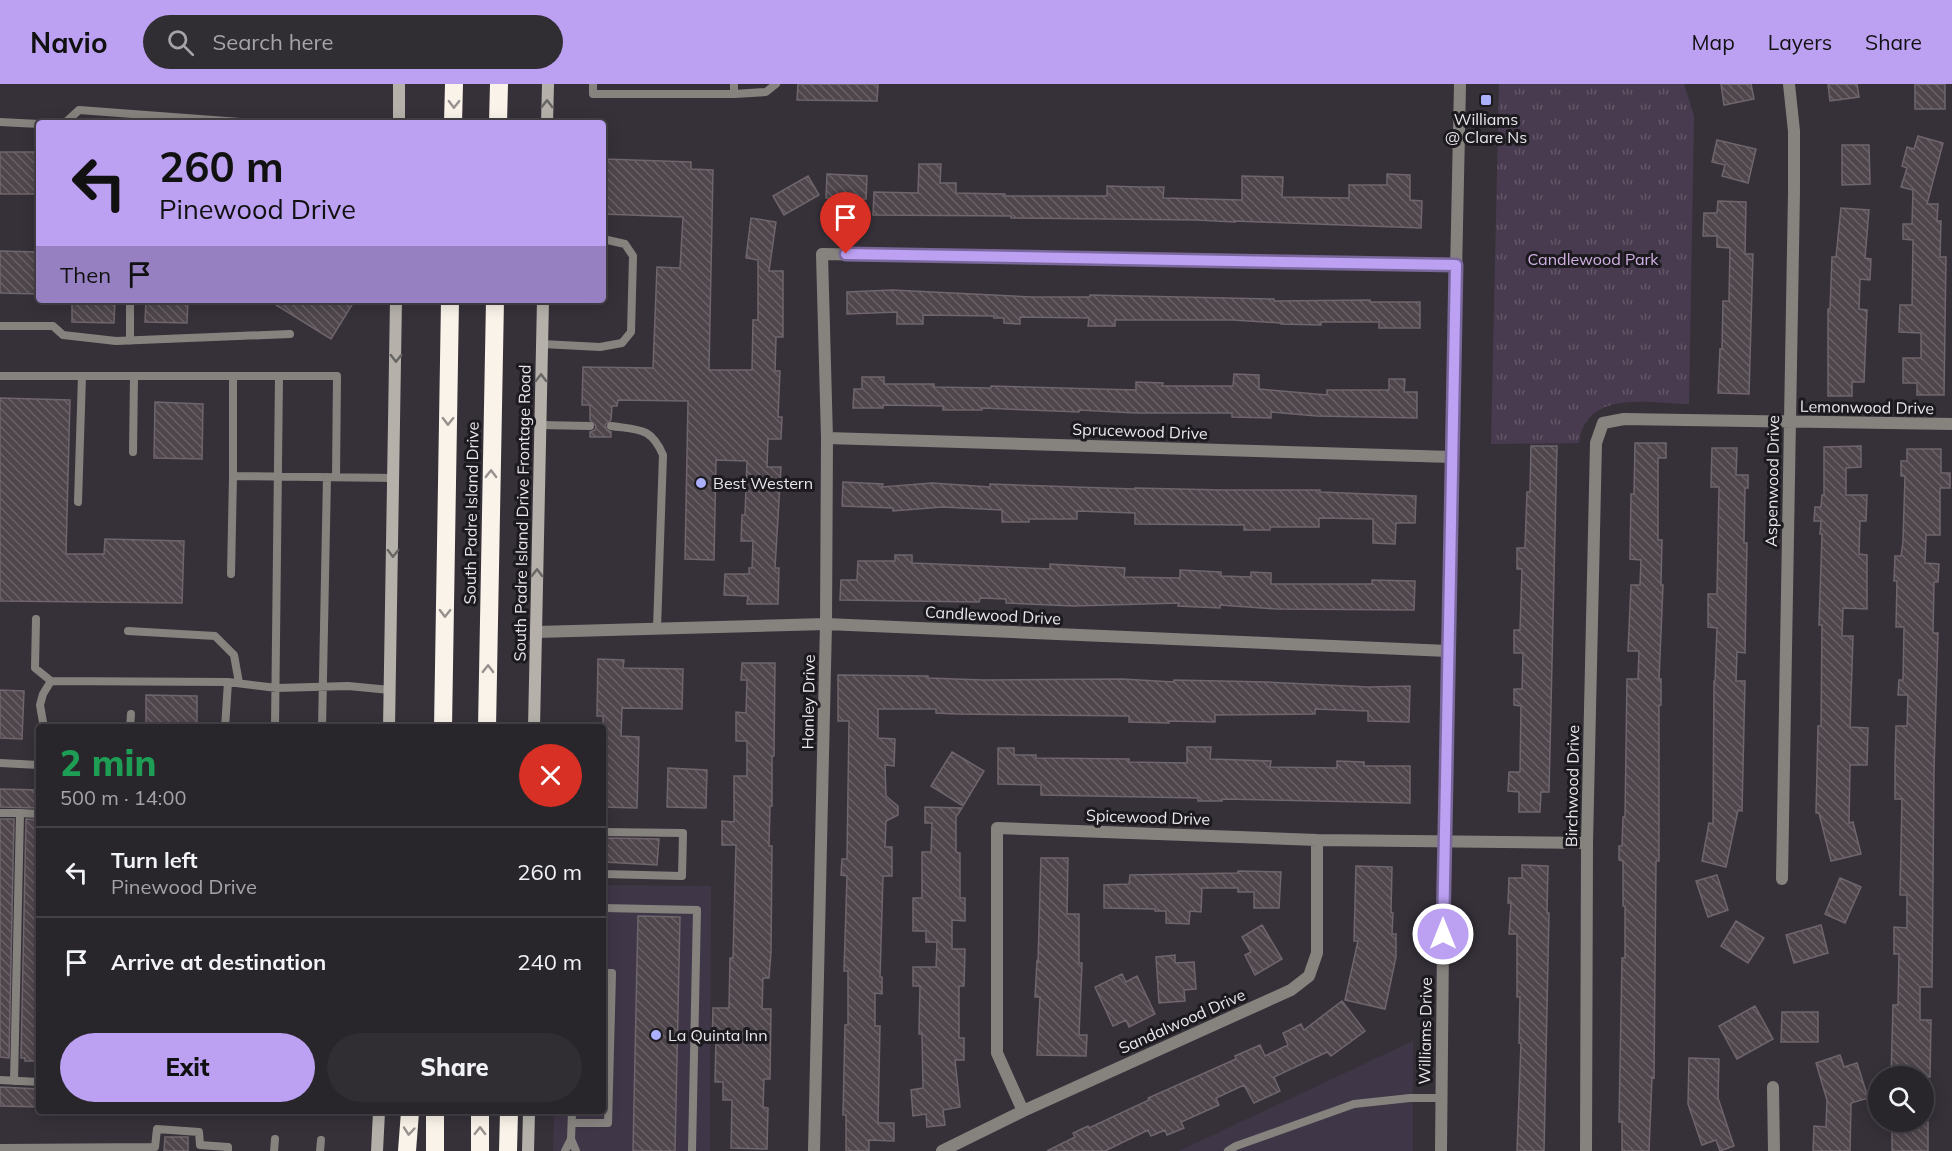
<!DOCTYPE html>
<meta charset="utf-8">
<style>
body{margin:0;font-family:Mulish,sans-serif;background:#302d33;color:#f1f3f6;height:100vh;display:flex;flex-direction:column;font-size:22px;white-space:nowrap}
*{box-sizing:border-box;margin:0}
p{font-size:20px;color:#a5a5a9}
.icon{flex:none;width:33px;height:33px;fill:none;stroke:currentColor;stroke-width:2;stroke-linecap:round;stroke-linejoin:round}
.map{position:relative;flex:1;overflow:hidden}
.panel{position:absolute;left:36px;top:640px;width:570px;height:390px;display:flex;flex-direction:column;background:#28252b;border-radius:6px;box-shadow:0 3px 15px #0003,0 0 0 2px #444247}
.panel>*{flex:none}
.hud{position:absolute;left:36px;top:36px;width:570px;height:183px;border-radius:6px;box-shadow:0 3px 15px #0003,0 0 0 2px #444247;background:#bca0f2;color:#111;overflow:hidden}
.tools{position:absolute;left:1868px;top:982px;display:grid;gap:12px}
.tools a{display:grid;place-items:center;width:66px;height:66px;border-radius:50%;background:#28252b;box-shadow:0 3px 15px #0003,0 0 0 2px #444247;font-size:30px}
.pin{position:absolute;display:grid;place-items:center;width:51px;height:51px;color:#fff;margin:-62px -26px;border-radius:50% 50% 50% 0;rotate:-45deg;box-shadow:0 0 6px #0007}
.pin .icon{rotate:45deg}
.me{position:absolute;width:66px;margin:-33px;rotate:0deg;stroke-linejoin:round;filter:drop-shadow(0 0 4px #0008)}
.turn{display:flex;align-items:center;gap:21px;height:126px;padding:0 24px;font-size:27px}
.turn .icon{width:78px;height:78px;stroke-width:2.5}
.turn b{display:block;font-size:42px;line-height:51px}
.then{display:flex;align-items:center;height:57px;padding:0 24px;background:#0003;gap:12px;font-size:22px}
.round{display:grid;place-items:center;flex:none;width:63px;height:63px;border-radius:32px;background:#302d33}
.head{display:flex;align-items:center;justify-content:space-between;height:102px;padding:0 24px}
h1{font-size:36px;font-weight:800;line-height:45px;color:#1e9e55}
.button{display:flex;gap:12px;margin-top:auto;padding:12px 24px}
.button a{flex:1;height:69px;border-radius:36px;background:#bca0f2;color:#111;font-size:24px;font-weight:800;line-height:69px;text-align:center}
.button a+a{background:#302d33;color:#f1f3f6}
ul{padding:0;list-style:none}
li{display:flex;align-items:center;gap:18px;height:90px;padding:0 24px;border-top:2px solid #444247}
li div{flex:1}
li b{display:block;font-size:22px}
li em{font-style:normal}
header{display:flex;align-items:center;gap:36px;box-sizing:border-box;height:84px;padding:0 30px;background:#bca0f2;color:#111}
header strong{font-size:28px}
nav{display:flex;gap:33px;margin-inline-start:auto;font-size:21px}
.search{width:420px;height:54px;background:#302d33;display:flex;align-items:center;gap:15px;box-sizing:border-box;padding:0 21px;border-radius:33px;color:#a5a5a9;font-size:22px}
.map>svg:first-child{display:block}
</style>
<header>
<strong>Navio</strong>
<div class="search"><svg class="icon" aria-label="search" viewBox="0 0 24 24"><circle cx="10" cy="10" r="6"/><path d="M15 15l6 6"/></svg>Search here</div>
<nav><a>Map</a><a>Layers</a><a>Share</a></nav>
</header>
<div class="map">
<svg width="1952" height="1067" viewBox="0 0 1952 1067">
<defs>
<pattern id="park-tufts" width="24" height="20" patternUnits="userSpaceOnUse" patternTransform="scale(1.5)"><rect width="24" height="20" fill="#483b4f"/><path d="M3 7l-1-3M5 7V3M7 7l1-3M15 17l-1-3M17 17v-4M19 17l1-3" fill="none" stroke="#635768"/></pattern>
<pattern id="building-back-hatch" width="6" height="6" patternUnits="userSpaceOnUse" patternTransform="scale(1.5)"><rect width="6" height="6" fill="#4f464c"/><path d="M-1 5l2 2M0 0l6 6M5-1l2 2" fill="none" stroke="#686166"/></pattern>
</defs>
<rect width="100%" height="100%" fill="#363139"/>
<path fill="#3f3747" d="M603 801 711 802 710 1067H553L554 1028H603Z
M1413 957V1067H1179Z"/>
<path fill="url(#park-tufts)" d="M1499 0H1684L1694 32 1689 320C1650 319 1585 305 1579 359L1491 360Z"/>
<path fill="url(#building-back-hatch)" stroke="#6f656c" stroke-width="1.5" d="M798 0H878L877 17 797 16Z
M1721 0H1751L1754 15 1724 21Z
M1828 0H1857L1859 13 1830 17Z
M1915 0H1945V25H1915Z
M1918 52 1943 59 1927 120H1938L1937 137H1941L1940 173H1946L1944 311H1917V299H1903V274H1921V249L1899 248 1900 221H1912L1913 156 1903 155V140H1912L1913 106 1901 103 1907 84 1902 82 1907 63 1914 65Z
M1717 56 1756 65 1748 99 1722 92 1725 81 1712 78Z
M1842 61H1869L1870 100 1842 101Z
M0 68H39V110H0Z
M604 75 691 78V85L713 86 709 286H752L753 236H758V176L746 174 751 134 776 138 769 187H783V253H776L775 287H780L778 333H782L781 355H768L767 383H781L775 484H779L778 520H747L748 512 724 511 725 490H749V484H752L753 457H741L742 431H745L747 377 716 376 714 476 685 475 688 317 618 316 617 322H612L611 336 605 341 607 346 611 348V353H590V348L595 346 596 342 590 336V321H582L583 283 653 284 657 183 680 184 683 133 603 130Z
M919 80H941L940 99H956V109L1005 110V112H1107V102L1140 103H1164L1163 114 1242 116V92L1283 93 1282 113 1349 114V101H1387V90L1410 91V116L1422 117 1421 144 1235 137V138L1196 136 1011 134V132L873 131 874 108 918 109Z
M827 90 867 92 866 115 826 114Z
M808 92 819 111 784 131 773 112Z
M1718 117 1746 118 1745 170H1753L1749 310 1718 309 1720 265H1722L1723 217H1729L1730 164 1717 163V152H1703L1704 129H1717Z
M1841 124 1869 126 1865 174 1871 175 1870 196 1860 195 1859 225 1867 226 1864 298H1852V312H1828V225H1830L1832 173H1836Z
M0 167 39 168V210L0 209Z
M892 206 1032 213H1090V211L1274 215V217L1370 216V218H1420V244H1379V238H1321V241L1281 240V239L1233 236H1115V242H1088L1089 234 1020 233V240L1004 239V234H994V232L923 231V240H897V228L847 230V208Z
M72 216H115L114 239 72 238Z
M146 216H188L187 239 145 238Z
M268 216H355L331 255Z
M1234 290 1259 291V305L1327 311V306H1389V295H1405L1404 308H1417V334L1317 332 1271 328V334L1232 333V329H1136L1079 326V328L982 324V326H943V322L883 321V324H853L854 305H862V293H884V300H934V303L991 304V302L1136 306V298L1163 299 1162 302H1233Z
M0 314 70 316 66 470H104L105 455 184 457 182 519 0 517Z
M155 318 203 320 202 375 154 374Z
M1635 359H1666V374H1658V456H1662L1661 501H1663L1659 595H1661V621H1659V777H1656L1654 994 1652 993 1649 1067H1622V1038H1619L1622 874H1625V822H1623V777L1619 776V762H1622L1623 733H1625L1627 595H1638L1639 567H1628L1631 501H1640L1641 476 1630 475 1631 410H1634Z
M1531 362H1557L1549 708H1541L1540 728H1519V708L1508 707 1509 688H1520L1521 622 1514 621V605H1522L1523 569H1514V546H1520L1522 485H1517V464H1525L1527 408H1530Z
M1861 362V383L1846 384V411H1867L1866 437H1860L1859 470 1867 471V525L1843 524 1842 552H1853L1850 643 1868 644 1867 681H1850L1849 739 1853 738 1861 770 1831 777 1819 729H1816L1818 642H1821L1822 541H1819L1822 450H1820L1821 437H1814L1815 423H1821L1822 411H1824V363Z
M1712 364H1737L1736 391H1748V404H1745L1744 459H1747L1745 569 1737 568 1736 597H1745L1742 727 1738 726 1726 783 1702 777 1709 739 1713 740 1714 597H1715L1717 544 1708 543V510H1717L1719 403H1711Z
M1907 365H1941V389H1950V404H1940V451H1926L1925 479 1939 480 1938 498H1934L1933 549H1938L1934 687 1932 903H1920V936H1931L1930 993H1891L1893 921H1898L1899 870H1894V843L1907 844V811H1900L1902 715H1895V681L1896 642H1907L1908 611H1898L1899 596H1903L1904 543H1896L1897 497H1894L1895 472H1901L1903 457 1905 392H1901V377H1907Z
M843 398 883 400 882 403 932 399 990 403V400L1135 405V404L1222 406H1320V408L1416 412 1415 439H1396L1395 460 1373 459V435L1319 434V443H1270V446H1244V441L1135 440V429L1077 427V435H1029V438H1002V426L942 423 893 427V424L842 422Z
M895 471H912V479L1050 485V480L1125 484 1124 493 1180 494V486L1221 488V492L1251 493V488L1271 489V500H1372V496L1415 497 1414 526 1277 525 1220 521V524L1178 522 1179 519 1073 522 1006 519V515L980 514 979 518 840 516 841 496H857L858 477H895Z
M598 575 624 576 623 584 683 585 682 625 622 624 621 652 639 653 637 724 603 723V632H597Z
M742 579H775L774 672H772V722H770L769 762H772L771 868 769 894H763L762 925H771L770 995H764L763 1023 768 1024 767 1065 731 1064 732 1016H723V998H715L716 956H712L713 924H729L730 874H733L736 761H722V737L734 738V692H747V657H736V628L746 629 747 596H741Z
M838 591 928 592V594L983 596 1122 595 1174 598V596L1267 598 1368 603 1410 602 1409 638 1368 637V627L1315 625V630L1215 631V638L1169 637V639L1129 638V632L957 630 936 629V625H878V654L895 655 894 682 885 681 886 712 898 722V731L886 737 885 763H892V792H883L880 893H882V910L875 909V942H880L878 1039H894V1057L869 1056V1067H846V1031H843L845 941H848V887H844L847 792 841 791 842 775H847L849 637H838Z
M0 606 24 607 22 655 0 654Z
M146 611 197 612V644H146Z
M1187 663H1211L1210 675 1271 677 1270 683 1337 684V677L1364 678V682H1410V719L1222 715V717H1198V714L1041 711V701L998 700V664H1014V671H1036V674L1129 675V678L1187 679Z
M952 668 984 687 963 722 931 702Z
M668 684 707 686 706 724 667 723Z
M0 705 39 706V724L0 723Z
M925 723 962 724 956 733V768L960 769V814H965V837L952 836V865H965L964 902H959V954H964V976H955L960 1023 943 1026 945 1041 927 1043 926 1030 913 1032 911 1006 923 1004 922 950H919L920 902H913V883H936L937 858H926V847H913V814H922V768H931L932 739H925Z
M0 735H14L9 974 0 973Z
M26 735 39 736V977H25V974H21Z
M607 754 659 755 657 781 605 778Z
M1041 774H1068L1067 830H1079V879H1082L1079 951H1087L1086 972 1037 971 1040 913H1035L1037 877 1038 878Z
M1522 781 1548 782 1547 829H1549L1544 1067H1517L1521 959H1519L1520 913H1517V850H1509L1511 819H1508L1509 794H1522Z
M1356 782 1392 783 1391 829H1393L1392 850H1396V873L1385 925 1345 916 1358 857H1354Z
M1238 787 1281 788 1279 824H1254V808H1238V804H1202L1201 828 1190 827 1189 840 1166 839V827H1155V825L1104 824V801L1129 800 1130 791 1238 789Z
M1717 791 1728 826 1708 833 1696 797Z
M1840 794 1861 803 1845 839 1825 830Z
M638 832 680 833 675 1067H633Z
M1736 837 1764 854 1748 879 1721 862Z
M1262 841 1282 875 1255 891 1245 871 1251 868 1242 853Z
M1821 841 1828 869 1794 879 1786 851Z
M1175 871V879L1194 878 1196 905 1184 906 1185 917 1159 919 1156 873Z
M1122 890 1126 898 1137 892 1155 930 1129 943 1126 936 1113 942 1095 903Z
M1342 917 1365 947 1331 972 1327 968 1274 993 1280 1007 1254 1019 1244 1001 1216 1014 1219 1021 1181 1038 1184 1044 1167 1051 1165 1046 1151 1052 1148 1046 1105 1067H1047L1075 1053 1073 1049 1088 1042 1089 1044 1149 1016 1148 1014 1236 975 1235 972 1260 961 1265 972 1288 961 1283 949 1301 940 1304 946Z
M1755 922 1773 955 1737 975 1719 942Z
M1782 928H1818V958H1781Z
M1840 971 1844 983 1857 979 1868 1014 1851 1019 1850 1067H1813L1814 1042 1826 1043 1827 1016 1816 979Z
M1689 974 1719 975 1718 1014 1734 1062 1720 1067 1716 1056 1702 1061 1688 1020Z
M0 1003 39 1005V1023L0 1022Z
M1892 1038H1928V1067H1892Z
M165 1053H188V1067H164Z"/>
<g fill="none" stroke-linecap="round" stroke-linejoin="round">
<path stroke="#86837f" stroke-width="8" d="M593 0V10H734L766 8 776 0
M734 10V0
M0 38 39 40
M65 39 79 26 253 39
M0 242H53L63 251 116 257 290 250
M130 257V216
M542 260 600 263 622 259 631 248 633 172 625 160 603 155
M0 292H337L336 393
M540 341 590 342
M611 342C639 346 651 343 663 371L657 544
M133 368 134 292
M233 392V292
M78 418 82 292
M231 490 233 392 394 394
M36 535 35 584 51 597
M128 547 215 552 234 571 239 599
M44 644 40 621 43 610 51 597 228 598 277 604 348 602 390 606
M130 644 131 630
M225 644 228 598
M275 644 279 292
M322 644 327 393
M0 679 39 681
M0 729H20L14 997
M20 729 39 730
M603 748 683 749 682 792 603 790
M603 824 697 826 692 1067
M0 996 39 998
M572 1039H608L612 889H603
M571 1055 572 1028
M0 1064 155 1063 157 1045 199 1048 200 1061 228 1063V1067
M274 1067 275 1055
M320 1067 321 1056
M565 1067 571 1055 576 1067
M1228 1067 1236 1062 1354 1020 1410 1014H1441"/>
<path stroke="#86837f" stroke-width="12" d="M827 354 1452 373
M536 548 826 540 1448 567
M1782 795 1794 108V47L1789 0
M1773 1003 1774 1067
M1023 1027 997 969V744L1317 756 1587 759
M814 1067 826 540 827 354 822 170 1456 181
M942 1067 1023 1027 1291 906 1309 892 1317 869V756
M1586 1067 1587 759 1596 359 1603 339 1624 335 1952 340"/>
<path stroke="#86837f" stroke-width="12" d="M1441 1067 1444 756 1460 0"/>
<path stroke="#b5b1aa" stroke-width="12" d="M399 39V0
M547 39 548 0
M389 644 396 216
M534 644 543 216
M377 1067 379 1028
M528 1067 529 1028"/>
<path stroke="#faf3e9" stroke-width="18" d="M453 39 454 0
M498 39 499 0
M443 644 450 216
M487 644 495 216
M407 1067 410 1028
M435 1067V1028
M480 1067V1028
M508 1067 509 1028"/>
</g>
<defs><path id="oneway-chevron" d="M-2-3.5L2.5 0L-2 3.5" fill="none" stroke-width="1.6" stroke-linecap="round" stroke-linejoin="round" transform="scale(1.5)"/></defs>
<g stroke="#96918e">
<use href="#oneway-chevron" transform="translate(454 20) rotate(91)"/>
<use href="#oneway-chevron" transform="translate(448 337) rotate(91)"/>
<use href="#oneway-chevron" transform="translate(491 390) rotate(-89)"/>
<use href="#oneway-chevron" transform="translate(445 529) rotate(91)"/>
<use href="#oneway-chevron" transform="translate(488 585) rotate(-89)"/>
<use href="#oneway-chevron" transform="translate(409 1047) rotate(95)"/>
<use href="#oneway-chevron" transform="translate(480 1047) rotate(-89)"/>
</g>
<g stroke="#686664">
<use href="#oneway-chevron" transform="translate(547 20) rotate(-89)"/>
<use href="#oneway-chevron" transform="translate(396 274) rotate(91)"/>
<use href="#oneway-chevron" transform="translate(541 294) rotate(-89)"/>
<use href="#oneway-chevron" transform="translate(393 469) rotate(91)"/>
<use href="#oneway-chevron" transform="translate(537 489) rotate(-89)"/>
</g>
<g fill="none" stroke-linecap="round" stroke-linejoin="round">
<defs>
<path id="route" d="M846 170 1456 181 1443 850"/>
</defs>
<use href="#route" stroke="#7a689d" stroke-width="15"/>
<use href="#route" stroke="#bca0f2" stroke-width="10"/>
</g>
<g fill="#acaffb" stroke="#1c1a1e" stroke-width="2">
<rect x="1480" y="10" width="12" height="12" rx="3"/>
<circle cx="701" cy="399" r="6"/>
<circle cx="656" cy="951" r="6"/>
</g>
<g text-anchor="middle" stroke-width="6" stroke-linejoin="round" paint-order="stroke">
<g font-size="16" fill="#eae7ec" stroke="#1c1a1e" text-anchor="start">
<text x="1486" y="41" text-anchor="middle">Williams<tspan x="1486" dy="18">@ Clare Ns</tspan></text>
<text x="713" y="405">Best Western</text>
<text x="668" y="957">La Quinta Inn</text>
</g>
<g font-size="16" fill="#d1b0e3" stroke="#1c1a1e">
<text x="1593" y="181">Candlewood Park</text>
</g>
<g font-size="16" fill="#eae7ec" stroke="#1c1a1e">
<text transform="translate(1867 323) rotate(1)" y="6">Lemonwood Drive</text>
<text transform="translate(1140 347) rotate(2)" y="6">Sprucewood Drive</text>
<text transform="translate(1772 397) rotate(-89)" y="6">Aspenwood Drive</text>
<text transform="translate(471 429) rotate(-89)" y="6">South Padre Island Drive</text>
<text transform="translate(522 429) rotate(-89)" y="6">South Padre Island Drive Frontage Road</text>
<text transform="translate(993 531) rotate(3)" y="6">Candlewood Drive</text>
<text transform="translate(808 618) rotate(-89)" y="6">Hanley Drive</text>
<text transform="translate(1572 702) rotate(-89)" y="6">Birchwood Drive</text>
<text transform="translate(1148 733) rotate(2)" y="6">Spicewood Drive</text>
<text transform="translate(1182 937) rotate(-24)" y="6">Sandalwood Drive</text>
<text transform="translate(1425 947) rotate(-89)" y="6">Williams Drive</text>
</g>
</g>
</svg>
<div class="tools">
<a><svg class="icon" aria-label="search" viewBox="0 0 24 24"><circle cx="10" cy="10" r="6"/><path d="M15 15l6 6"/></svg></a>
</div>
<div class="pin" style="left:846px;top:170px;background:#d93025"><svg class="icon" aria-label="arrive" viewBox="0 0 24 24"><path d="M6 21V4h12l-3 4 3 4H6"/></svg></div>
<svg class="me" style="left:1443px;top:850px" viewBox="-20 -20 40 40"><circle r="17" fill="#bca0f2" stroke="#fff" stroke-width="3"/><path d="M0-11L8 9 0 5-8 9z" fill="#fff"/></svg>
<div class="hud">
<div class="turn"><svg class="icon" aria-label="left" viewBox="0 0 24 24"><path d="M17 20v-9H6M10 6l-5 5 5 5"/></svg><div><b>260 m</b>Pinewood Drive</div></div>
<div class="then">Then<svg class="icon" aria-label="arrive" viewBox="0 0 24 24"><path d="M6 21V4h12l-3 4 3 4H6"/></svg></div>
</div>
<section class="panel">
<div class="head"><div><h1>2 min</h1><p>500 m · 14:00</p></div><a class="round" style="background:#d93025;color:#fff"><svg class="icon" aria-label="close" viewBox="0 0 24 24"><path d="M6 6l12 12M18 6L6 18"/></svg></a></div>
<ul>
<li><svg class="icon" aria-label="left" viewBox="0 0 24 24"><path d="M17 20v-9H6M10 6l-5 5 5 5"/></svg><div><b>Turn left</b><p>Pinewood Drive</p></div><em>260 m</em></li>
<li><svg class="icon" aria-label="arrive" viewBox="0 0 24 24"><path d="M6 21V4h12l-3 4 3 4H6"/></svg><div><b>Arrive at destination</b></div><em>240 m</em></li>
</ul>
<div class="button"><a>Exit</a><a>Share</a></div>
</section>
</div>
